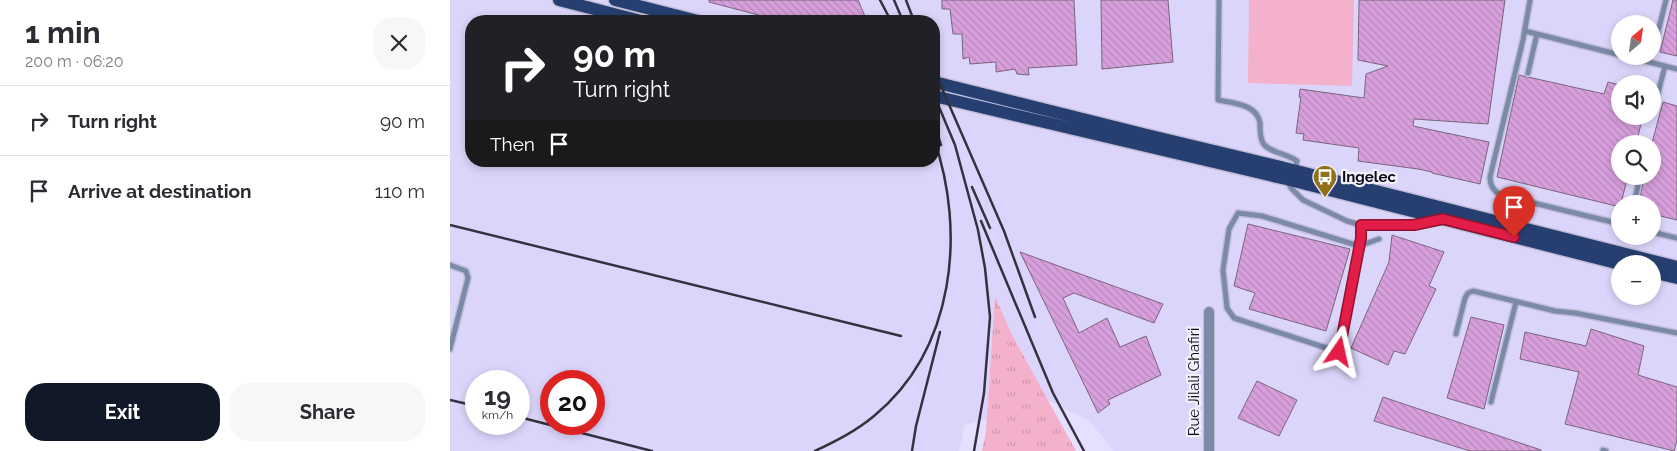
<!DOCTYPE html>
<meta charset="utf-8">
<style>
body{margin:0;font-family:Raleway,sans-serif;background:#f7f7f7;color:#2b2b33;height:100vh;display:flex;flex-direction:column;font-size:19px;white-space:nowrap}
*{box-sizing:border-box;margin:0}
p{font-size:16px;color:#7c7c81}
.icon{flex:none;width:28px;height:28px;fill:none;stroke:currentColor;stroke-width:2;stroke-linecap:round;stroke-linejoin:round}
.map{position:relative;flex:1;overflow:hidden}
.drawer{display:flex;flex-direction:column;background:#fff;width:450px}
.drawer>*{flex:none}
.top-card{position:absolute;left:15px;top:15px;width:475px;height:152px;border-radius:20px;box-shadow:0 2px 8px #0003;background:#202124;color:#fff;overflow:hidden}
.needle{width:32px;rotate:29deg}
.fabs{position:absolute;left:1161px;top:15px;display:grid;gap:10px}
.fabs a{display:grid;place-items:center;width:50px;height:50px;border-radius:50%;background:#fff;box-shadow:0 2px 8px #0003;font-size:25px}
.speed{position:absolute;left:15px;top:370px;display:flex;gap:10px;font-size:25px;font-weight:700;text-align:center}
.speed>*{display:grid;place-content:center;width:65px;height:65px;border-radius:50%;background:#fff;box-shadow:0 2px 8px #0003;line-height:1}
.speed small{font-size:12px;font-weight:400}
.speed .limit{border:8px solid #d22;background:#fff;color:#111}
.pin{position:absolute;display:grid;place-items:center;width:42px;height:42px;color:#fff;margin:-51px -21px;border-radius:50% 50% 50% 0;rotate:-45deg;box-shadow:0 0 5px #0007}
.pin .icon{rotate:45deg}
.me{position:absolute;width:55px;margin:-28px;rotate:11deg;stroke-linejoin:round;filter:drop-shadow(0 0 4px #0008)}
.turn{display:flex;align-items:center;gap:18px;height:105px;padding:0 25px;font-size:22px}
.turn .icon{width:65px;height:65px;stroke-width:2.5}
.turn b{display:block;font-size:35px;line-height:42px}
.then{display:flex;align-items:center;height:48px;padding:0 25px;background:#0003;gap:10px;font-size:19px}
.round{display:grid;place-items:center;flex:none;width:52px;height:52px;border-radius:20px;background:#f7f7f7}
.head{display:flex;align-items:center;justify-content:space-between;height:85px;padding:0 25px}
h1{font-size:30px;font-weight:700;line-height:38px}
.cta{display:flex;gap:10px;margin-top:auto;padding:10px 25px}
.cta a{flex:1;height:58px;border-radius:20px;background:#111827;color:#fff;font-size:20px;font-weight:700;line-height:58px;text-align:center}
.cta a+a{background:#f7f7f7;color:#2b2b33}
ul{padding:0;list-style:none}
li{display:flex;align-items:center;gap:15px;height:70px;padding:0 25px;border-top:1px solid #e1e1e2}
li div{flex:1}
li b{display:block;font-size:19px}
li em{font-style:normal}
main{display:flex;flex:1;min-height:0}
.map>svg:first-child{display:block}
</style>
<main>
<section class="drawer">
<div class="head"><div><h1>1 min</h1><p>200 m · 06:20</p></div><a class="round"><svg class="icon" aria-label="close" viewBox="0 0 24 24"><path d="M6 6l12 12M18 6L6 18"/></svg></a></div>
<ul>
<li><svg class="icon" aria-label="right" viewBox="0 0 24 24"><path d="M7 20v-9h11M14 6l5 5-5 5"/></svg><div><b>Turn right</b></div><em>90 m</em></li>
<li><svg class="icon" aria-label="arrive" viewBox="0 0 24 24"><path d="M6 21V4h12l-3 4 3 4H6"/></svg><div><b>Arrive at destination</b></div><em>110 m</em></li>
</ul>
<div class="cta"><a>Exit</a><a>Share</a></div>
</section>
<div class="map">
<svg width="1227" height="451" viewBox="0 0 1227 451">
<defs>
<pattern id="grass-tufts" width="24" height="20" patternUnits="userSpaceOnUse" patternTransform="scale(1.25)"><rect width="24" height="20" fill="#f4b1cb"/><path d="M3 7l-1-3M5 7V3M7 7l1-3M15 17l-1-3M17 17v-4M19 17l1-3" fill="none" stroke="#d097ad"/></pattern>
<pattern id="building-back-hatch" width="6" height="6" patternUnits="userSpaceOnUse" patternTransform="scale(1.25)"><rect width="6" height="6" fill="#d89fdd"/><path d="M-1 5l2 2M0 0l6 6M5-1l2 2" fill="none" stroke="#b888bd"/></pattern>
</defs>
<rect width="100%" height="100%" fill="#e5e0ff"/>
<path fill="#dcd5fb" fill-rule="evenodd" d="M0 0H1227V451H663L639 420 597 400 515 425 509 451H0ZM21 21H484V161H21ZM1170 24H1202V56H1170ZM1170 84H1202V116H1170ZM1170 144H1202V176H1170ZM1170 204H1202V236H1170ZM1170 264H1202V296H1170ZM26 381H69V424H26ZM101 381H144V424H101Z"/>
<path fill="url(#grass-tufts)" d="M545 296 561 333 626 451H532L536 432Z"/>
<path fill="#f4b1cb" d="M799 0H904L902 86 798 83Z"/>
<path fill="url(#building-back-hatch)" stroke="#79657b" d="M259 0H408L417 21H331L259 2Z
M492 0H624L627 65 578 68 579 75 567 74 565 69 546 72V62L520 64 519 57 513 59 512 34H503L500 9H492Z
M651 0H718L723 62 652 69Z
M909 0H1055L1038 124 964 119 963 126 1039 142 1030 184 982 173V172L968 169 908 161 909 148 853 140 854 134 846 133 851 97H849L850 89 914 98 916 74 938 66 908 60Z
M1223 0H1227V56L1210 52Z
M1069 75 1154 94 1158 82 1170 85V116H1193L1186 144H1170V176H1178L1170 207 1047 177Z
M1213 102 1227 106V220L1202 214V204H1189L1194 176H1202V143Z
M798 224 900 249 876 331 799 309 805 293 784 286Z
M942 235 994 252 979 286 986 289 955 354 944 351 938 365 901 348 939 262Z
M570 252 713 304 704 323 624 293 613 298 629 333 657 318 670 347 696 336 711 375 658 400 660 404 648 413Z
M1021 317 1054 325 1034 409 997 398Z
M1141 329 1194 346 1188 375 1227 387V440L1224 451 1115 424 1129 372 1070 359 1075 332 1136 346Z
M807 381 847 400 829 436 788 418Z
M933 397 1091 450V451H1020L924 421Z"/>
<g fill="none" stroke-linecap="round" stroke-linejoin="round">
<defs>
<path id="service" d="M769 0 768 100C783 103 807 104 810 123 810 129 810 138 813 143 818 152 838 154 847 161L845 170
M1080 0 1073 40 1040 177C1040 185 1043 191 1051 195L1170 224
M1075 31 1170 55
M1207 36 1216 0
M1175 56 1227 69
M1078 73 1087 34
M1204 109 1215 66
M838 182 841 188 853 200 897 221 911 225H964L984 221
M1184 204 1190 176
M911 225 909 246 889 352 784 318 777 308 773 270 779 229 788 213 812 216 909 246 929 239
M1202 232 1227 238
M0 265 16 271 18 278 0 349
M1006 334 1015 298 1018 293 1023 291 1105 311 1125 313 1227 333
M1041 402 1066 302
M1153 450 1156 451"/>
<path id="minor" d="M759 312V451"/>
<path id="primary" d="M109 0 191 21
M165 0 248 21
M484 82 697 135 831 167 1227 267
M484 96 836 179 1170 264
M1202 272 1227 278"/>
</defs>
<use href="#service" stroke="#c2bed9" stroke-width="8"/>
<use href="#minor" stroke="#c2bed9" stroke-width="12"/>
<use href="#primary" stroke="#c2bed9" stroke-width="15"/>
<use href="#service" stroke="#7a8aa7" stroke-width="5"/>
<use href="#minor" stroke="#7a8aa7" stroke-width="10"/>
<use href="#primary" stroke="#263f70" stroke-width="12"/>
<path stroke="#343240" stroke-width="2.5" d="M430 0 441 21
M444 0 453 21
M456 0 464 21
M484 70 554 231 585 317
M484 95 505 145 528 230 535 268 540 317 534 393 524 451
M484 123 491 145
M522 187 540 228
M531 221 603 393 634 451
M0 225 451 336
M0 400 26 406
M69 417 202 451
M365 451C386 441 406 431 424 416 505 349 516 232 484 139
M462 451 466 426 490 332"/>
</g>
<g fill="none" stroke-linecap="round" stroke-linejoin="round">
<defs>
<path id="route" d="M889 352 911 238V225H964L993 219 1064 237"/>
</defs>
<use href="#route" stroke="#92132f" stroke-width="12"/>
<use href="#route" stroke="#e11d48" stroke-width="9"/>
</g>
<defs>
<symbol id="bus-pin" viewBox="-11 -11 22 30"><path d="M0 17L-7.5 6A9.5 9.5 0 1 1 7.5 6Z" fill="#927016" stroke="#f2f0fc"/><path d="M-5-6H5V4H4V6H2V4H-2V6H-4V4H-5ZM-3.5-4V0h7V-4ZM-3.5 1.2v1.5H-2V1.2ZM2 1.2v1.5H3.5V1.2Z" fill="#fff"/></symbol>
</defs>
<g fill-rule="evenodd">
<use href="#bus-pin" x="861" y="163" width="28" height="38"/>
</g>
<g text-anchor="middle" stroke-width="4.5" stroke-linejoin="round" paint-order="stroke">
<g font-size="15" font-weight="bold" fill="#0c0a14" stroke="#f2f0fc" text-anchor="start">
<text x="892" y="182">Ingelec</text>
</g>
<g font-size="15" fill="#0c0a14" stroke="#f2f0fc">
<text transform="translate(744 382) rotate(-90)" y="5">Rue Jilali Ghafiri</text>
</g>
</g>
</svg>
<div class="fabs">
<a><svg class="needle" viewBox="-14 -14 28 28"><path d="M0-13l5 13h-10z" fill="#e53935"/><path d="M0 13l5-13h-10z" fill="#7c7c81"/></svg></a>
<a><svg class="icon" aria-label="sound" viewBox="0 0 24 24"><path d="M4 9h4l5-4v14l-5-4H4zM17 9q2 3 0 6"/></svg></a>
<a><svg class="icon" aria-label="search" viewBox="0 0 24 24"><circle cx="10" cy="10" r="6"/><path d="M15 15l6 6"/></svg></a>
<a>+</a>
<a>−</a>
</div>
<div class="speed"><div>19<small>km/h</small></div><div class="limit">20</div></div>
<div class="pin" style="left:1064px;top:237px;background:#d93025"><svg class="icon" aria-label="arrive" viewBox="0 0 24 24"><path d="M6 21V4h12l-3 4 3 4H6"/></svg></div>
<svg class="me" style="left:889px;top:352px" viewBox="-20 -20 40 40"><path d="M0-17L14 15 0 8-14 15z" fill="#e11d48" stroke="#fff" stroke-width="4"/></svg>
<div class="top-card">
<div class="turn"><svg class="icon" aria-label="right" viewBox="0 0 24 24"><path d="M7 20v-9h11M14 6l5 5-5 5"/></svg><div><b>90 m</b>Turn right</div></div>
<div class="then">Then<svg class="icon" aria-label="arrive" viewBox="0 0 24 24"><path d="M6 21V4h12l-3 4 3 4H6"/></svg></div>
</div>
</div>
</main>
